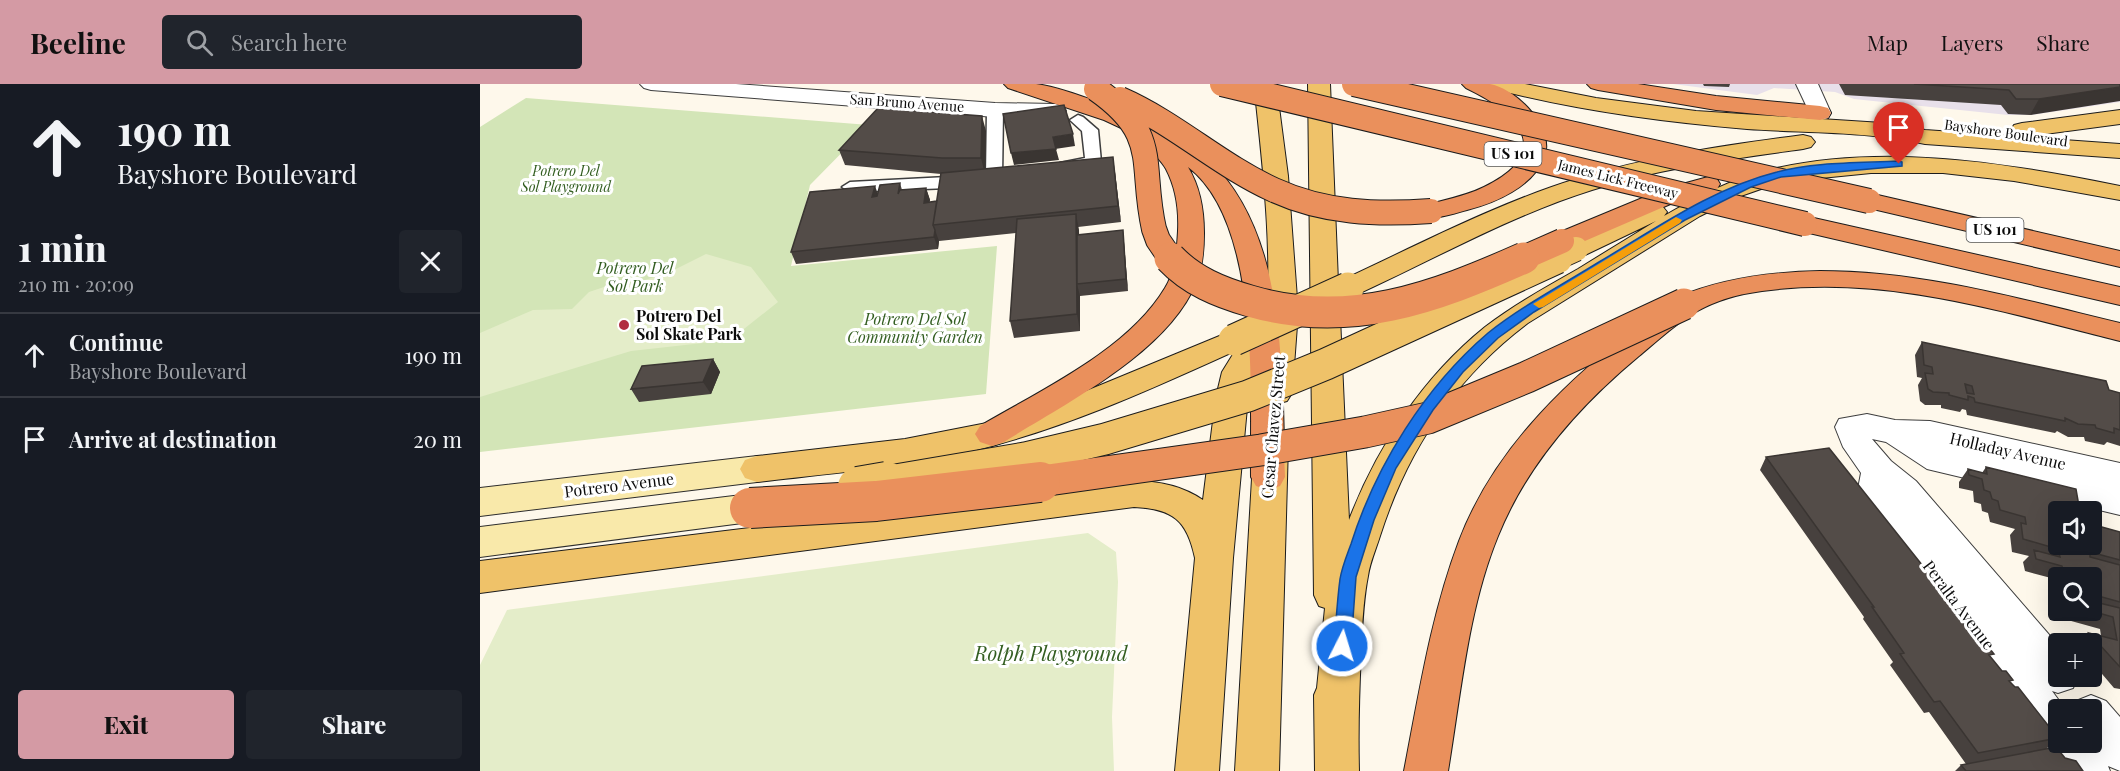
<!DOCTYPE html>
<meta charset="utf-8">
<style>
body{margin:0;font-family:"Playfair Display",serif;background:#20242c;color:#f1f3f6;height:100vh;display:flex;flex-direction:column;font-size:22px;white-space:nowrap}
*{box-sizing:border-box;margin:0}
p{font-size:20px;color:#9ea1a6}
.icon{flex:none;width:33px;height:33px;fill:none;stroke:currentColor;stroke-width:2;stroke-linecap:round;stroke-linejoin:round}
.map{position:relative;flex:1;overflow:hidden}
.side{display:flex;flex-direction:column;background:#171b24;width:480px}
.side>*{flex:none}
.hud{background:#171b24;color:#f1f3f6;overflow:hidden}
.controls{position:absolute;left:1568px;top:417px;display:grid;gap:12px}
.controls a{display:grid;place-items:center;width:54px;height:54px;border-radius:6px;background:#171b24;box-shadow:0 6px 24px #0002;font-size:30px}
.pin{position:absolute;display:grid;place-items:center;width:51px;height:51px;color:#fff;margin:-62px -26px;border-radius:50% 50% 50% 0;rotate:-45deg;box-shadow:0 0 6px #0007}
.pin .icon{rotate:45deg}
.me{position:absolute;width:66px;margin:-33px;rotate:5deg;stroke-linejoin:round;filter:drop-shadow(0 0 4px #0008)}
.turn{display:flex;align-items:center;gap:21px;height:126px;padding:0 18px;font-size:27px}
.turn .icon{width:78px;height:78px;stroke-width:2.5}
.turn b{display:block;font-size:42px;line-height:51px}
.round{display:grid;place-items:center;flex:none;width:63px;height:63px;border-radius:6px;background:#20242c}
.overview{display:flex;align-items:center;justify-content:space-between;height:102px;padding:0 18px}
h1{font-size:36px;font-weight:800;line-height:45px}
.button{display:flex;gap:12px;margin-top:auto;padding:12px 18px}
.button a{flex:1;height:69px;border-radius:6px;background:#d49aa4;color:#111;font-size:24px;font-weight:800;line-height:69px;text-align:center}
.button a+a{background:#20242c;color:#f1f3f6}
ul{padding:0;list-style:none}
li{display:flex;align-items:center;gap:18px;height:84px;padding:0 18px;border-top:2px solid #363941}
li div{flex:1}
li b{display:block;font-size:22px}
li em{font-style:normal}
header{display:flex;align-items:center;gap:36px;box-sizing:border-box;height:84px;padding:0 30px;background:#d49aa4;color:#111}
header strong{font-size:28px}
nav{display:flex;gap:33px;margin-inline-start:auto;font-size:21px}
.search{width:420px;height:54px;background:#20242c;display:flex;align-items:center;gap:15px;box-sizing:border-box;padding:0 21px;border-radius:6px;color:#9ea1a6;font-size:22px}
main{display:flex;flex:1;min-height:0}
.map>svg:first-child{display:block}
</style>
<header>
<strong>Beeline</strong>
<div class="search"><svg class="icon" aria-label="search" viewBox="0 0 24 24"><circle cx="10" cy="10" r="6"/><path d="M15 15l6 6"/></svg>Search here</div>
<nav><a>Map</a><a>Layers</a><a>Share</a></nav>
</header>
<main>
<section class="side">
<div class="hud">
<div class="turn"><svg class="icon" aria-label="ahead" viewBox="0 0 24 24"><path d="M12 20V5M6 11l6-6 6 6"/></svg><div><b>190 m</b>Bayshore Boulevard</div></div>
</div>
<div class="overview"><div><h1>1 min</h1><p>210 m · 20:09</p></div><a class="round"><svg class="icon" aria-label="close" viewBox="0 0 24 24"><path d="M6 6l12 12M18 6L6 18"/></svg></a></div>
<ul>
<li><svg class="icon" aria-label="ahead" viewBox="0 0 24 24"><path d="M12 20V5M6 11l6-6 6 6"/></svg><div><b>Continue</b><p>Bayshore Boulevard</p></div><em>190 m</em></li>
<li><svg class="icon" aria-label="arrive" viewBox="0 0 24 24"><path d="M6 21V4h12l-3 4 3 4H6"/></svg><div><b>Arrive at destination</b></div><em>20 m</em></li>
</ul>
<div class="button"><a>Exit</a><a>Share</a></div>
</section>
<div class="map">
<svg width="1640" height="687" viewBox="0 0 1640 687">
<rect width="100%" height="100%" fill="#fef8eb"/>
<path fill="#e8e0ea" d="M1193 0H1640V18L1552 31H1528L1374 15 1355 8 1294 4 1277 11Z"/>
<path fill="#d3e5b7" d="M46 14 389 41 330 101 311 182 517 162 506 310 0 368V43Z"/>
<path fill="#e4edc9" d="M226 170 271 183 298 218 250 256 151 267 0 313V249L53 226 92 225 109 208 124 203H143L190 188Z
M608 449 636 468 638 498 632 633 634 687H0V581L27 526Z"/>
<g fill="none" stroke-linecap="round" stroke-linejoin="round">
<defs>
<path id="lane" d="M515 21 523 26 522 94 520 98 493 103 370 108 362 103 370 98 506 91 507 26Z
M598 31 603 33 618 46 621 78C614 86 591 88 580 85L578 82 580 79 605 74 602 47 590 36Z"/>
<path id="street" d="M160 0H256L515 19 575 20 583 22 586 27 583 32 575 34 515 33 171 6 164 4Z
M1316 0H1338L1351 29 1348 34 1340 36 1332 34Z
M1387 330 1415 336 1450 337 1640 379V431L1447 385 1406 358 1392 355 1411 377 1436 397 1578 561V592H1598L1593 604 1578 609 1572 607 1586 626H1578V658H1611V626H1592L1596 617 1611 611 1626 617 1640 633V687L1628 682 1630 687H1581L1567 665 1563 663 1383 419 1377 410 1381 389 1363 363 1355 343 1359 335Z"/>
<path id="secondary" d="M277 372 289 376 294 385 289 394 277 398 0 432V404Z
M270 410 283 414 288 424 283 434 270 438 0 473V443Z"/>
<path id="primary" d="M774 0H796L808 92 818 228 812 309 807 317 796 320 785 317 780 309 784 270 774 288 768 313 753 474 739 687H695L715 474C707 436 693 425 654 423L0 509V477L654 397C678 397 703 402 723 416L736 313 742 288 755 267C667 307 579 347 484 369 416 384 346 390 277 398L265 394 260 385 265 376 277 372 425 355 512 338 594 312 754 246 765 249 768 255 773 253 785 259C794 174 783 84 774 0Z
M828 0H850L858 198C934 163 1017 119 1096 95 1170 72 1247 61 1323 51L1331 53 1335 58 1331 63 1323 65C1252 75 1180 84 1112 106 1032 131 954 175 878 210L868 213 859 210 869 436C897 363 943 293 1005 243 1034 221 1066 203 1098 185 1124 169 1150 153 1176 137L1105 171 1096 173 1087 171 1083 165 1087 159 1165 123 1174 120 1183 123 1187 128 1184 132C1212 116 1240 101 1270 91 1388 56 1523 78 1640 102V116L1534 97 1463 89H1391L1301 98 1258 113 1220 132 1048 239C976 293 927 367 900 452 896 465 890 478 888 492 883 517 882 543 881 569 879 609 878 647 879 687H835L834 611 837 604 845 524 839 522 834 511Z
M1006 0H1045L1116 14 1216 27 1418 40 1445 46 1640 60V74L1445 60C1387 47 1326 49 1267 45 1180 38 1094 26 1010 4Z
M1640 26V40L1542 53 1534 51 1531 46 1534 41 1542 39Z
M791 348 803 351 808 360 799 687H755L774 360 779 351Z"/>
<path id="highway" d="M524 0C535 0 546 0 556 0 580 3 625 20 647 30 676 42 708 55 730 77 809 154 801 291 805 393L800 402 788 406 776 402 771 393C770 309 781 139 708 83 720 103 724 125 724 149 724 166 723 183 716 199 687 269 586 319 524 358L512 362 500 358 495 350 500 342C561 306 648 266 685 204 695 188 697 166 698 147 699 126 696 104 686 85 681 76 672 69 666 60L669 57 624 36 528 4Z
M982 0C991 0 1001 0 1010 0 1037 5 1076 45 1064 74 1052 103 1015 119 987 126 972 130 957 136 942 132L938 127 942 122C963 116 984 113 1004 103 1076 68 1039 29 986 4Z
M1107 0H1158L1236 12 1340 22 1348 24 1351 29 1348 34 1340 36 1236 26 1118 6 1111 4Z
M1228 93 1237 95 1240 100 1237 105 1202 115 1091 163 1082 165 1073 163 1069 157 1073 151 1184 105Z
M1389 109 1640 167V183L1380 122 1376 117 1380 112Z
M1325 132 1640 203V221L1316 146 1312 140 1316 134Z
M1340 187C1443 187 1540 215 1640 239V257C1523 228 1405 190 1282 207 1223 215 1203 235 1159 272 1100 321 1047 380 1018 452 988 525 981 609 968 687H924C939 610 951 531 979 457 1012 370 1079 304 1150 248 1166 236 1179 221 1198 213 1243 194 1291 188 1340 187Z"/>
</defs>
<use href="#lane" stroke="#3e3e3e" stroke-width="3"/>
<use href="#street" stroke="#3e3e3e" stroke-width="2"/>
<use href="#secondary" stroke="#2d2d2d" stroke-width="2"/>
<use href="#primary" stroke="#1c1c1c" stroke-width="2"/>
<use href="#highway" stroke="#1c1c1c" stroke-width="2"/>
<use href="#lane" fill="#fff" fill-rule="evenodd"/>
<use href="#street" fill="#fff" fill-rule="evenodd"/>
<use href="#secondary" fill="#f9e9aa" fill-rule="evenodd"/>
<use href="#primary" fill="#efc269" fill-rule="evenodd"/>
<use href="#highway" fill="#ea905c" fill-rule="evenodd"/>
<defs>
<path id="primary-bridge-far2" d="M1074 175 1096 165"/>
<path id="primary-bridge-far1" d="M754 256 868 204
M398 399 545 374 625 355 768 312 846 280 1077 174"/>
<path id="primary-bridge" d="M378 403 407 398"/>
<path id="highway-bridge-far2" d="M742 0 1325 140
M874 0 1389 117
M616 5C682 51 659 79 674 145L678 156 691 175
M640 15C695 39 739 81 794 106 844 129 897 131 951 127
M1041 175 1082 157"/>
<path id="highway-bridge-far1" d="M690 174C712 197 739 208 770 217 869 246 954 214 1044 174
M547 399 781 366 885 348 948 334 1047 293 1204 220"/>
<path id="highway-bridge" d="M270 424 396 417 560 398"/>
</defs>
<use href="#primary-bridge-far2" stroke="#1c1c1c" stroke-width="26" stroke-linecap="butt"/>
<use href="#primary-bridge-far1" stroke="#1c1c1c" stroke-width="33" stroke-linecap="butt"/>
<use href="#primary-bridge" stroke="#1c1c1c" stroke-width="42" stroke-linecap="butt"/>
<use href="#highway-bridge-far2" stroke="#1c1c1c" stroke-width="26" stroke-linecap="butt"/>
<use href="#highway-bridge-far1" stroke="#1c1c1c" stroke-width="33" stroke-linecap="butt"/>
<use href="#highway-bridge" stroke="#1c1c1c" stroke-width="42" stroke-linecap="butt"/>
<use href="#primary-bridge-far2" stroke="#efc269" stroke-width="24"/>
<use href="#primary-bridge-far1" stroke="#efc269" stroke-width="31"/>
<use href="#primary-bridge" stroke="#efc269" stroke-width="40"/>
<use href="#highway-bridge-far2" stroke="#ea905c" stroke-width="24"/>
<use href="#highway-bridge-far1" stroke="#ea905c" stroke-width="31"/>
<use href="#highway-bridge" stroke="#ea905c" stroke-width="40"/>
</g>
<path fill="#47413e" d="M1223 0H1250L1249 3 1224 2Z
M1359 0H1640L1550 31 1528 30 1521 21 1365 11Z
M506 47 505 85 635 88 641 138 598 143 599 150 644 158 648 207 600 212V247L534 254 530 237 536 149 459 157 458 165 316 180 311 168 398 109 420 99 422 106 446 104 450 116 449 118 457 117 461 90 365 81 359 66Z
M1442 258 1640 309V362L1627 358 1624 361 1605 357 1604 353H1588L1577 347 1575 349 1487 331 1486 326 1482 325 1480 328 1461 324V321H1445L1440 317 1438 301 1442 294 1437 293 1435 271Z
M233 275 240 288 231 310 159 318 151 305Z
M1286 373 1466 511 1464 512 1500 561 1578 655 1566 665 1585 674 1603 687H1475L1481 681 1486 680 1449 628 1444 629 1410 581 1413 578 1383 535 1384 533 1280 386Z
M1506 383 1578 460 1640 448V605L1634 604 1611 577V560H1598L1609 549 1621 552 1620 545 1584 535 1582 526H1611V494H1578V516L1575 515 1571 494 1545 487 1543 478 1549 472 1532 468 1530 451 1535 445 1510 438 1508 429 1502 427 1501 420 1494 418 1493 407 1479 404V398L1488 385 1502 389Z"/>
<path fill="#3a3532" d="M1640 3V17L1550 31 1559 15Z
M502 32 506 47 505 90 501 74Z
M593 50 595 62 575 65 573 53Z
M576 65 579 76 534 81 531 69Z
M633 73 635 88 641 138 638 122Z
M395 102 399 113H392Z
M446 104 450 116 448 130 444 119Z
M596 130 599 146 600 200H597L600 212V247L597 230Z
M455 146 459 157 458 165 454 153Z
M643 146 644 158 648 207 646 195Z
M233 275 240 288 231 310 223 298Z"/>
<path fill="#534c48" stroke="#3a3532" stroke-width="1.5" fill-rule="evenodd" d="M1434 0H1640V3L1559 15H1536L1529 6Z
M584 21 593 50 573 53 576 65 531 69 523 30Z
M398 24 502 32 501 74H462L359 66Z
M633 73 638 122 453 141 461 89Z
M420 99 418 110 420 106 446 104 444 119 457 117 453 141 455 146 454 153 311 168 330 108 395 102 392 113 397 112 400 101Z
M596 130 597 230 530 237 537 135Z
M643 146 646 195 597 200V151Z
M1442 258 1626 297 1629 306 1640 309V346L1634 344V349L1616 344 1615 341 1598 340 1585 334V337L1495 318 1494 314 1488 312V316L1469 311V309L1453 308 1448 305 1445 289 1453 290 1452 283 1444 281ZM1485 300 1492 302 1494 310 1487 309Z
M233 275 223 298 151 305 162 282Z
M1349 364 1466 511H1463L1500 561 1506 560 1514 570 1509 571 1522 587H1526L1533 596 1529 597 1535 603H1538L1578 654 1498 669 1460 617 1454 618 1420 570 1424 569 1392 523H1394L1286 373Z
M1506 383 1596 405 1600 428H1578V460H1611V440L1640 448V476L1610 468V473L1640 481V518L1611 510V494H1585L1582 482 1556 475 1554 466 1580 473 1578 465 1543 455 1541 439 1546 440 1545 433 1520 426 1518 417 1512 415 1510 408 1504 406 1502 395 1489 391 1488 385 1507 390Z
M1611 517 1640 524V583L1609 549 1637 556 1633 533 1608 526H1611Z
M1576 663 1585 674 1596 677 1603 687H1486L1481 681Z"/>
<path fill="#1a73e8" stroke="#114b97" stroke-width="1.5" d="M1419 77 1422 78V82L1301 93 1271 103 1205 136 1054 228 1018 254 983 288 953 326 916 384 894 436 876 493 871 562 868 568 862 570 856 568 854 562C856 540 857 517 860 495 862 483 867 471 871 460 896 381 945 303 1008 249 1042 222 1082 201 1119 178 1175 145 1233 104 1297 88 1333 78 1381 79 1419 77Z"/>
<path fill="#f59e0b" d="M1196 133 1202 136 1200 139 1063 223 1059 224 1053 220Z"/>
<circle fill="#b12d40" stroke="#fff" stroke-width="2" cx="144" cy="241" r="6"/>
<g text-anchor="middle" stroke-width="6" stroke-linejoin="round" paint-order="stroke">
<g font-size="14" fill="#0b0b0b" stroke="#fff">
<text transform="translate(427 19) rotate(4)" y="5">San Bruno Avenue</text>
<text transform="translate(1526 49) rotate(8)" y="5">Bayshore Boulevard</text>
<text transform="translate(1138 95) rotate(14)" y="5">James Lick Freeway</text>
</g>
<g font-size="14" font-style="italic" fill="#335e21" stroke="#fff">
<text x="86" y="92">Potrero Del<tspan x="86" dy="16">Sol Playground</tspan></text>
</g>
<g fill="#fff" stroke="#545454" stroke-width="1.5">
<rect x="1004.5" y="58" width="57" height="24" rx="4.5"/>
<rect x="1486.5" y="134" width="57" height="24" rx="4.5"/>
</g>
<g font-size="15" font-weight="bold" fill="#0b0b0b">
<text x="1033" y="75">US 101</text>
<text x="1515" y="151">US 101</text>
</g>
<g font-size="16" font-style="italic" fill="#335e21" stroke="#fff">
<text x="155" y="190">Potrero Del<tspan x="155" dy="18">Sol Park</tspan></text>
<text x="435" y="241">Potrero Del Sol<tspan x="435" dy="18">Community Garden</tspan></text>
</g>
<g font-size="16" font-weight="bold" fill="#0b0b0b" stroke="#fff" text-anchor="start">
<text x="156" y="238">Potrero Del<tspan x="156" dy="18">Sol Skate Park</tspan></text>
</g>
<g font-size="16" fill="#0b0b0b" stroke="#fff">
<text transform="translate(793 343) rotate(-85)" y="6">Cesar Chavez Street</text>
<text transform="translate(1528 367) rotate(13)" y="6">Holladay Avenue</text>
<text transform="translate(139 401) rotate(-7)" y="6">Potrero Avenue</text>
<text transform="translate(1479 521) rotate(53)" y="6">Peralta Avenue</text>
</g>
<g font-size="20" font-style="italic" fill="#335e21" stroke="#fff">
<text x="571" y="577">Rolph Playground</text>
</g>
</g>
</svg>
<div class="controls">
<a><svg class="icon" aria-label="sound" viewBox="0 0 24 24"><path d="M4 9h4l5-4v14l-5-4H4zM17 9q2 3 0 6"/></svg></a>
<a><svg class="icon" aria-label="search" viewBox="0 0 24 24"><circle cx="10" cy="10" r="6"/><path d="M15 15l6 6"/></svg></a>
<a>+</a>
<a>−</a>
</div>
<div class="pin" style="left:1419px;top:80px;background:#d93025"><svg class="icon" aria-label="arrive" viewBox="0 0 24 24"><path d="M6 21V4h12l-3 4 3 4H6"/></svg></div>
<svg class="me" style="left:862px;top:562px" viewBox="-20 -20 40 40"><circle r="17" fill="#1a73e8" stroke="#fff" stroke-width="3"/><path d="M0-11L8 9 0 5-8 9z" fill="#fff"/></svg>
</div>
</main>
